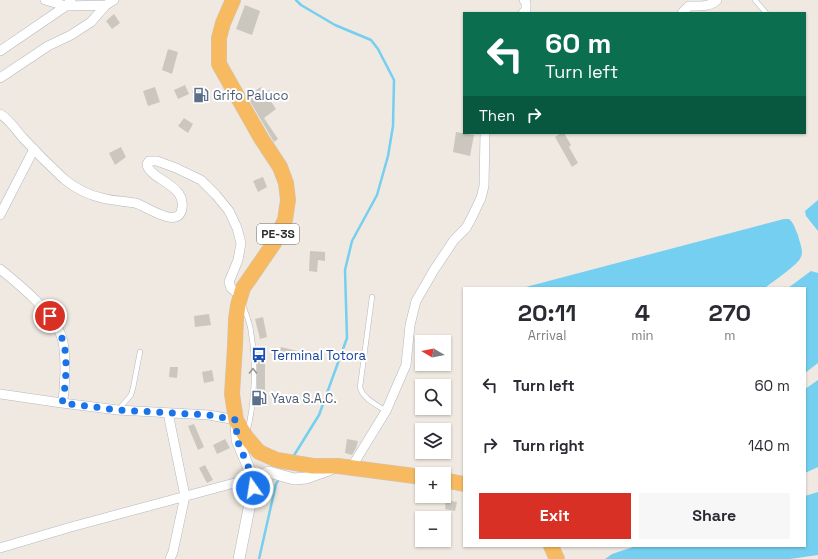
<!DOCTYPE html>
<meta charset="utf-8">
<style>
body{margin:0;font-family:"Space Grotesk",sans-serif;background:#f7f7f7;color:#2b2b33;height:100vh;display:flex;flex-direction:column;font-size:15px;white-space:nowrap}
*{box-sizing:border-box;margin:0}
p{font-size:13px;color:#7c7c81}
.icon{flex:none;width:22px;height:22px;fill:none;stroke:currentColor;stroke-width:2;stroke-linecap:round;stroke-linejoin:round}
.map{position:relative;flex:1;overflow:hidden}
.details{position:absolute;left:463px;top:287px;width:343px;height:260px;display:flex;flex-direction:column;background:#fff;border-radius:0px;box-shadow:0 1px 3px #0004}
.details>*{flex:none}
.top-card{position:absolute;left:463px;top:12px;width:343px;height:122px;border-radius:0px;box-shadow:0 1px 3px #0004;background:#0b6e4f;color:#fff;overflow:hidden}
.needle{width:26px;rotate:280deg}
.controls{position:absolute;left:415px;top:335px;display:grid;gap:8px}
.controls a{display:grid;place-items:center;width:36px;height:36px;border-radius:0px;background:#fff;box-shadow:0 1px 3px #0004;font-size:20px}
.pin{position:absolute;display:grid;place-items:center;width:34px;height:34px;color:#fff;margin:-17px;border:2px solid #fff;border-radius:50%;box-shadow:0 1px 4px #0007}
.me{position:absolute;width:44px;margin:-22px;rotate:347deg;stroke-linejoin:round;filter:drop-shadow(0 0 3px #0008)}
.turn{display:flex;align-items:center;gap:14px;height:84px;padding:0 16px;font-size:18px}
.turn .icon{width:52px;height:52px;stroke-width:2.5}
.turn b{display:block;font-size:28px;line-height:34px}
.then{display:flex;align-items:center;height:38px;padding:0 16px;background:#0003;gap:8px;font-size:15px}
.eta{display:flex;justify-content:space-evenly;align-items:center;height:68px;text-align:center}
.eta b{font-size:24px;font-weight:700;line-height:28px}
.primary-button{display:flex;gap:8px;margin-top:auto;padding:8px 16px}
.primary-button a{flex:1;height:46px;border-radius:0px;background:#d93025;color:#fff;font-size:16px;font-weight:700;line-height:46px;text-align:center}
.primary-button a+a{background:#f7f7f7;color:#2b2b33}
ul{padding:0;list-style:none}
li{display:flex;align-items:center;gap:12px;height:60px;padding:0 16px}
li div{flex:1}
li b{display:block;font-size:15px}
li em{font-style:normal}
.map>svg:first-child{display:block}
</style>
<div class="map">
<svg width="818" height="559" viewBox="0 0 818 559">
<rect width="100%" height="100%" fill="#efe9e1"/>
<path fill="#75cff0" d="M818 200V231L806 216 805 211Z
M784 219H789C794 223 795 229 798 235 799 241 804 251 801 257 798 265 772 282 765 288H522Z
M811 271 818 273V363L805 373V288H788Z
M818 380V467L805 473V389Z
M818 492V555L790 559H605L612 554 636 546H805V496Z"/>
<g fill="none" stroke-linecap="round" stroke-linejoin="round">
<path stroke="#75cff0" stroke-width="2.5" d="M293 457 319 415 347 338 345 270 352 241 377 195 388 156 393 126 394 80 378 49 371 40 335 25 301 5 296 0
M259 559 276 484 280 478"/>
</g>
<path fill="#cbc7bf" d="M245 5 260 11 252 35 236 29Z
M114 14 120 23 112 29 106 21Z
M168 49 178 52 172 74 162 70Z
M185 85 189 94 178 99 174 90Z
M155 87 160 102 148 106 143 91Z
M205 87 209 99 196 103 192 91Z
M261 87 265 93 269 90 274 97 270 100 276 109 264 118 278 139 274 142 247 96Z
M184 118 193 124 188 133 178 126Z
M456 132 474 135 470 156 453 152Z
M561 133H564L571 145 569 147 578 163 572 167 555 137Z
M121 147 126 157 115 165 109 153Z
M263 177 267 187 258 192 253 181Z
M310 251 325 252V261L318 260 317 272 309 271Z
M209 314 211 325 195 327 194 316Z
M263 317 267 337 260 339 255 319Z
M281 347 297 351 296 359 279 355Z
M257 355H265V391H257Z
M170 367H178L177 378 169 377Z
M212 370 214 381 204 383 202 372Z
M194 424 204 447 198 450 188 426Z
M225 439 230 448 217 454 213 445Z
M347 439 358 441 356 448 352 455 345 453Z
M205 465 213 480 207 483 199 468Z
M446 500 457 502 455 511 445 509Z"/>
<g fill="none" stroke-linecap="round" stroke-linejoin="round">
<defs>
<path id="service" d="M755 0 766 13
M372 297 360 387C362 398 377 405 386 411
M243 305C246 314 250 323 251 332 256 361 255 404 247 432
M118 410 131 395 133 388 140 352"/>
<path id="minor" d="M45 0 66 6 106 5 114 0
M523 13 526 10V3L524 0
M682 13 689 6C699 6 710 7 717 0
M0 51 66 6 71 0
M0 78 48 46 71 35 91 22 106 5
M0 114C9 119 16 130 23 138 36 152 50 166 64 179 75 188 88 195 102 198 113 201 124 201 135 203 145 205 179 231 182 208 186 184 148 179 147 164L149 161H157L176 168 201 180 216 195 229 211 237 228 241 243 238 260 229 282 231 288 240 296
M0 215 34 149
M0 269C20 285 58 316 63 342 65 352 65 362 65 373 64 383 65 393 62 403L0 394
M62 403 118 410 209 415 236 420
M168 413 185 496 173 552 170 559
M351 468 386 411 406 365 410 325 416 301 434 270 454 240 466 228 472 217 481 198 484 186 485 133
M0 548 71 527 253 478"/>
<path id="tertiary" d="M236 421 237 440 253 478V488L239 559
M253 478 269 472 294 479 306 478 331 469"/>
<path id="trunk" d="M233 0 223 23 219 38V64L261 138 280 167 286 183 288 200 285 220 274 243 243 288 238 305 236 319 235 346 232 394 236 420 246 437 259 452 277 460 313 466H338L422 477
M444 480 464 484
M551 546 557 559"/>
</defs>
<use href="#service" stroke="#b4b7c1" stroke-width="5.5"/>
<use href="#minor" stroke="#b4b7c1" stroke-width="10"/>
<use href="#tertiary" stroke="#b4b7c1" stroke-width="12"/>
<use href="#trunk" stroke="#c9c9c9" stroke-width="16"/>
<use href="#service" stroke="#fff" stroke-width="4.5"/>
<use href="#minor" stroke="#fff" stroke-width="9"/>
<use href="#tertiary" stroke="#fff" stroke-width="11"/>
<use href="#trunk" stroke="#f8ba60" stroke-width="15"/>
</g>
<defs><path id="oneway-chevron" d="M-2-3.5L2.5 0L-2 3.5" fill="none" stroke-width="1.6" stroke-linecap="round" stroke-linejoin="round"/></defs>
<use stroke="#969696" href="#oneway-chevron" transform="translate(253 371) rotate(-90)"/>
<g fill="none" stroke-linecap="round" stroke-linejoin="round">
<path stroke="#1a73e8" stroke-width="7" stroke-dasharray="0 12.6" d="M50 316C54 323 60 332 63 341 68 356 66 388 62 403L118 410 209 415 236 420 237 440 253 478V488"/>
</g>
<defs>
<symbol id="fuel-bare" viewBox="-9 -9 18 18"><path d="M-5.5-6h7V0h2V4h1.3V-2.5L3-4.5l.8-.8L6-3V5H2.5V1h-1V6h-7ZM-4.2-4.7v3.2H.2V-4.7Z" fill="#5c6f8a" stroke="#fff" stroke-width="2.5" paint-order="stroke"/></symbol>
<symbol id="bus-bare" viewBox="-9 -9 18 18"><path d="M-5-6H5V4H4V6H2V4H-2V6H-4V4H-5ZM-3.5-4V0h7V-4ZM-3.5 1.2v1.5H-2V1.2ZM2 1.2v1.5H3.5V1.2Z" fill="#1a4fb4" stroke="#fff" stroke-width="2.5" paint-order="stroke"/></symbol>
</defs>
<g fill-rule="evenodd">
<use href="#fuel-bare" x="190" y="84" width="22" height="22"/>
<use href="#bus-bare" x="248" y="344" width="22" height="22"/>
<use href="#fuel-bare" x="248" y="387" width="22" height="22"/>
</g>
<g text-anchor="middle" stroke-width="4" stroke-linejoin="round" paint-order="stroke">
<rect fill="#fff" stroke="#6d6d6d" stroke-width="1" x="257" y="224" width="42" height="20" rx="3"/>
<g font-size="12" font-weight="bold" fill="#2e2e2e">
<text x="278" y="238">PE-3S</text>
</g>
<g font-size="13" fill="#4e5e75" stroke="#fff" text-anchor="start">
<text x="213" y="100">Grifo Paluco</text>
<text x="271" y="403">Yava S.A.C.</text>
</g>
<g font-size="13" fill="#164399" stroke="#fff" text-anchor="start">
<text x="271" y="360">Terminal Totora</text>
</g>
</g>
</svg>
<div class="controls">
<a><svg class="needle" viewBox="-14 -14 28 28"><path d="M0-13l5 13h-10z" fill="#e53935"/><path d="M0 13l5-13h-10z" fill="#7c7c81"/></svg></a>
<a><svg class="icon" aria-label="search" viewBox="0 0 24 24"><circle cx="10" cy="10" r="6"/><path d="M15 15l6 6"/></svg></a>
<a><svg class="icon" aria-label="layers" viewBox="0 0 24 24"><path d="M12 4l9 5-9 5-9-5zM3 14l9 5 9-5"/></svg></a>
<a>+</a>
<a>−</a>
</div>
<div class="pin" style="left:50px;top:316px;background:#d93025"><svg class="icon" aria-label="arrive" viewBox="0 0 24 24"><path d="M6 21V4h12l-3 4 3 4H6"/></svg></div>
<svg class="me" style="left:253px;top:488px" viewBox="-20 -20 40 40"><circle r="17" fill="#1a73e8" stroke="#fff" stroke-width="3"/><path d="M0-11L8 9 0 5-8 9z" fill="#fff"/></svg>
<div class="top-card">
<div class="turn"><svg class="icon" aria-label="left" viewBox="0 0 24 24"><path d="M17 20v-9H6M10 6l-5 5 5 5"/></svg><div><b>60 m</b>Turn left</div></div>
<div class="then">Then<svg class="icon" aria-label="right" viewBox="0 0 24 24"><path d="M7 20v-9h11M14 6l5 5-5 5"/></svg></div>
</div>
<section class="details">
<div class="eta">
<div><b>20:11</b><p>Arrival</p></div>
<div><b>4</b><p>min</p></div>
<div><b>270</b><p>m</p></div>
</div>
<ul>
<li><svg class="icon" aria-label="left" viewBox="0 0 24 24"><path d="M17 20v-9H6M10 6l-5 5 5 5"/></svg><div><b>Turn left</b></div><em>60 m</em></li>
<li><svg class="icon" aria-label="right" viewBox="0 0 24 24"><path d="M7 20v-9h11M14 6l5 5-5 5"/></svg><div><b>Turn right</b></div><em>140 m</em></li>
</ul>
<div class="primary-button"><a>Exit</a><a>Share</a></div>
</section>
</div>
